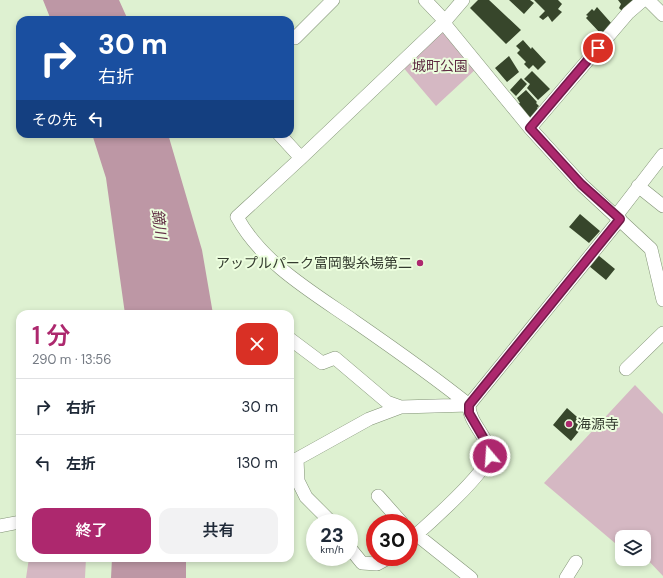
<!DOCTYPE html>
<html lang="ja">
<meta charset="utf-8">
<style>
body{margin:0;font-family:"DM Sans","Noto Sans JP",sans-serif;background:#f2f2f3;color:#1f2937;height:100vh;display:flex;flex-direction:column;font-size:15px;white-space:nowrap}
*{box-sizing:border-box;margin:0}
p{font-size:13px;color:#747a83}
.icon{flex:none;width:22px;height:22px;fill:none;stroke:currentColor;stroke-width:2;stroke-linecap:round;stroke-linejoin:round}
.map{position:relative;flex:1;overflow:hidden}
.details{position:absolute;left:16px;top:310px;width:278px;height:252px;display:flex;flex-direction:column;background:#fff;border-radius:12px;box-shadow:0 2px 6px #0003}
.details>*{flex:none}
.guide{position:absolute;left:16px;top:16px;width:278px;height:122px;border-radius:12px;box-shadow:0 2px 6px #0003;background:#1a4fa0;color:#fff;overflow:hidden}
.tools{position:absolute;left:615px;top:530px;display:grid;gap:8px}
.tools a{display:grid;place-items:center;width:36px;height:36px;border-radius:8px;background:#fff;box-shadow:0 2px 6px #0003;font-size:20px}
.speed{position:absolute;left:306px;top:514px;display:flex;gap:8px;font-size:20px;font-weight:700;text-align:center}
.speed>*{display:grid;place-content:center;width:52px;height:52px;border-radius:50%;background:#fff;box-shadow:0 2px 6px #0003;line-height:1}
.speed small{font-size:10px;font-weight:400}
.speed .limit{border:6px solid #d22;background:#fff;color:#111}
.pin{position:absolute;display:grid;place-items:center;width:34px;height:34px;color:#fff;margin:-17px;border:2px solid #fff;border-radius:50%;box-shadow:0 1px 4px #0007}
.me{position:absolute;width:44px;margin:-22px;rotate:342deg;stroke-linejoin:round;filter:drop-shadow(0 0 3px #0008)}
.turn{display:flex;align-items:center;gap:14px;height:84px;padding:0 16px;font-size:18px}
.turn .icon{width:52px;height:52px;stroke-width:2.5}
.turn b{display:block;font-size:28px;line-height:34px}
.then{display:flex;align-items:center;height:38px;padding:0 16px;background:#0003;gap:8px;font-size:15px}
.round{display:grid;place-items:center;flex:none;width:42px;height:42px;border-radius:12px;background:#f2f2f3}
.overview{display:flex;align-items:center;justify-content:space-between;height:68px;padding:0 16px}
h1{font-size:24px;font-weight:600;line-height:30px;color:#ad286e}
.primary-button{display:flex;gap:8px;margin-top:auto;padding:8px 16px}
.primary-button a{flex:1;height:46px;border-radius:12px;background:#ad286e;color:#fff;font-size:16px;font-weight:600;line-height:46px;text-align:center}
.primary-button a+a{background:#f2f2f3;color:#1f2937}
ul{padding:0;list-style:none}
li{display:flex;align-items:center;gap:12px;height:56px;padding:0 16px;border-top:1px solid #e0e1e3}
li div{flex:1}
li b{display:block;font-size:15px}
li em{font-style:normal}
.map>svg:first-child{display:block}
</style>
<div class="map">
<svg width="663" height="578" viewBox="0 0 663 578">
<rect width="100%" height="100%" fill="#def1d1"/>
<path fill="#d5b8c3" d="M441 28 476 69 436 106 402 66Z
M635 385 663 414V576L644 556V537H622V549L544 483Z
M29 558H86L85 578H26Z"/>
<path fill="#bd97a5" d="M43 0H119L128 20H51Z
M92 134H168L202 250 213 314H125L106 178Z
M112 558H186V578H111Z"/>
<path fill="#37462b" d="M478 0H489L521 30 506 44 470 8Z
M509 0H530L534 3 524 14Z
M534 0H558L562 4 558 9 562 12 552 22 548 16 543 20 539 17 545 11Z
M618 0H635L622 11 619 8 621 4Z
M597 7 612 24 602 35 586 18 588 16 586 15 592 9 594 11Z
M523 40 531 49 532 47 546 62 538 70 533 65 529 69 524 64 526 62 517 53 520 50 516 46Z
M509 56 519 72 507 82 495 68Z
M532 71 550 89 538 100 527 88 530 84 524 79Z
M521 78 527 84 516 96 510 90Z
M526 90 537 102 536 103 539 106 537 108 540 111 531 120 518 104 520 103 517 98Z
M580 214 600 231 589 243 569 227Z
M598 255 615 269 606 280 589 266Z
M567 408 585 424 571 441 553 425Z"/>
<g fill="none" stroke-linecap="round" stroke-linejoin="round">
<defs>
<path id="minor" d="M425 0 445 21 447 27 530 128 581 184 651 249 663 300
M463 0 445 21 301 158 237 217C262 263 312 292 354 321 393 348 432 375 469 405
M648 0 663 15
M295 38 333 0
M530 128 628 13 643 0
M279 134 301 158
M638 186 663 206
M616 216 663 155
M290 339 322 363 335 358 387 402 401 407
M626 369 663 333
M378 496 402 523
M332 523 306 497 298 481 297 459 369 419 401 407 469 405
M0 526 20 522
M417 535 471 578
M409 541C423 529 490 470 489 455 489 436 469 424 469 405L620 219
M349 547 362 563 377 564 390 557
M566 578 576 562"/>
</defs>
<use href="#minor" stroke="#829376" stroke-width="14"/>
<use href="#minor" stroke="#fff" stroke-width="13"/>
</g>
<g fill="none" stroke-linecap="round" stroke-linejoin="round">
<defs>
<path id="route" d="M490 456 487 444 469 413V405L620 219 581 184 530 128 598 48"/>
</defs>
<use href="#route" stroke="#701a48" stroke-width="10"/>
<use href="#route" stroke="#ad286e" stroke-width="7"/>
</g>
<g fill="#ad286e" stroke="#ecfede" stroke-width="1.5">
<circle cx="420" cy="263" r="4"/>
<circle cx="569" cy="424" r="4"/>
</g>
<g text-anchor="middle" stroke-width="4" stroke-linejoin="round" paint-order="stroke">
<g font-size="14" fill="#5f2c43" stroke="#ecfede">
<text x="440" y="71">城町公園</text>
</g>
<g font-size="14" fill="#343b2f" stroke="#ecfede" text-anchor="end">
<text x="412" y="268">アップルパーク富岡製糸場第二</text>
<text x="577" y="429" text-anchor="start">海源寺</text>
</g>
<g font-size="15" font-style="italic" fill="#633047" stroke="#ecfede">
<text transform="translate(159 224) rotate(83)" y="5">鏑川</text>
</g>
</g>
</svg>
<div class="tools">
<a><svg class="icon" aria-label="layers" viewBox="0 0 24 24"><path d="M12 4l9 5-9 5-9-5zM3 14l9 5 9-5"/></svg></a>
</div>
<div class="speed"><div>23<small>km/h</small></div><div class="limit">30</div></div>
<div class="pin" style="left:598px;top:48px;background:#d93025"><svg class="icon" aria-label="arrive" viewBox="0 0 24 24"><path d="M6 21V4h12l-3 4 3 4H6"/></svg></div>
<svg class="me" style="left:490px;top:456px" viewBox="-20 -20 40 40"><circle r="17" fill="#ad286e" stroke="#fff" stroke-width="3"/><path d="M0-11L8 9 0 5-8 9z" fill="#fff"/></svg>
<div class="guide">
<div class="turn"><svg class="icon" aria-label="right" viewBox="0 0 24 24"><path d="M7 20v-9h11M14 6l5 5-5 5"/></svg><div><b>30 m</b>右折</div></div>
<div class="then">その先<svg class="icon" aria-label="left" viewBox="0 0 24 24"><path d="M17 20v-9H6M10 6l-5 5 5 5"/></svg></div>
</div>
<section class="details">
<div class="overview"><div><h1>1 分</h1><p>290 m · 13:56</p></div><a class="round" style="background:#d93025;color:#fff"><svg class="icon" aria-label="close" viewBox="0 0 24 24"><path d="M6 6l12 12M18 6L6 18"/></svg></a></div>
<ul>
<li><svg class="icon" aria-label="right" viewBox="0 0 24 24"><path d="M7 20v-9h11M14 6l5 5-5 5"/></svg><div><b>右折</b></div><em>30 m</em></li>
<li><svg class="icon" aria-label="left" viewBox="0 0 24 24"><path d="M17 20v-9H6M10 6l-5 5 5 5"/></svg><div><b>左折</b></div><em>130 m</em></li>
</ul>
<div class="primary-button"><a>終了</a><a>共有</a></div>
</section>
</div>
